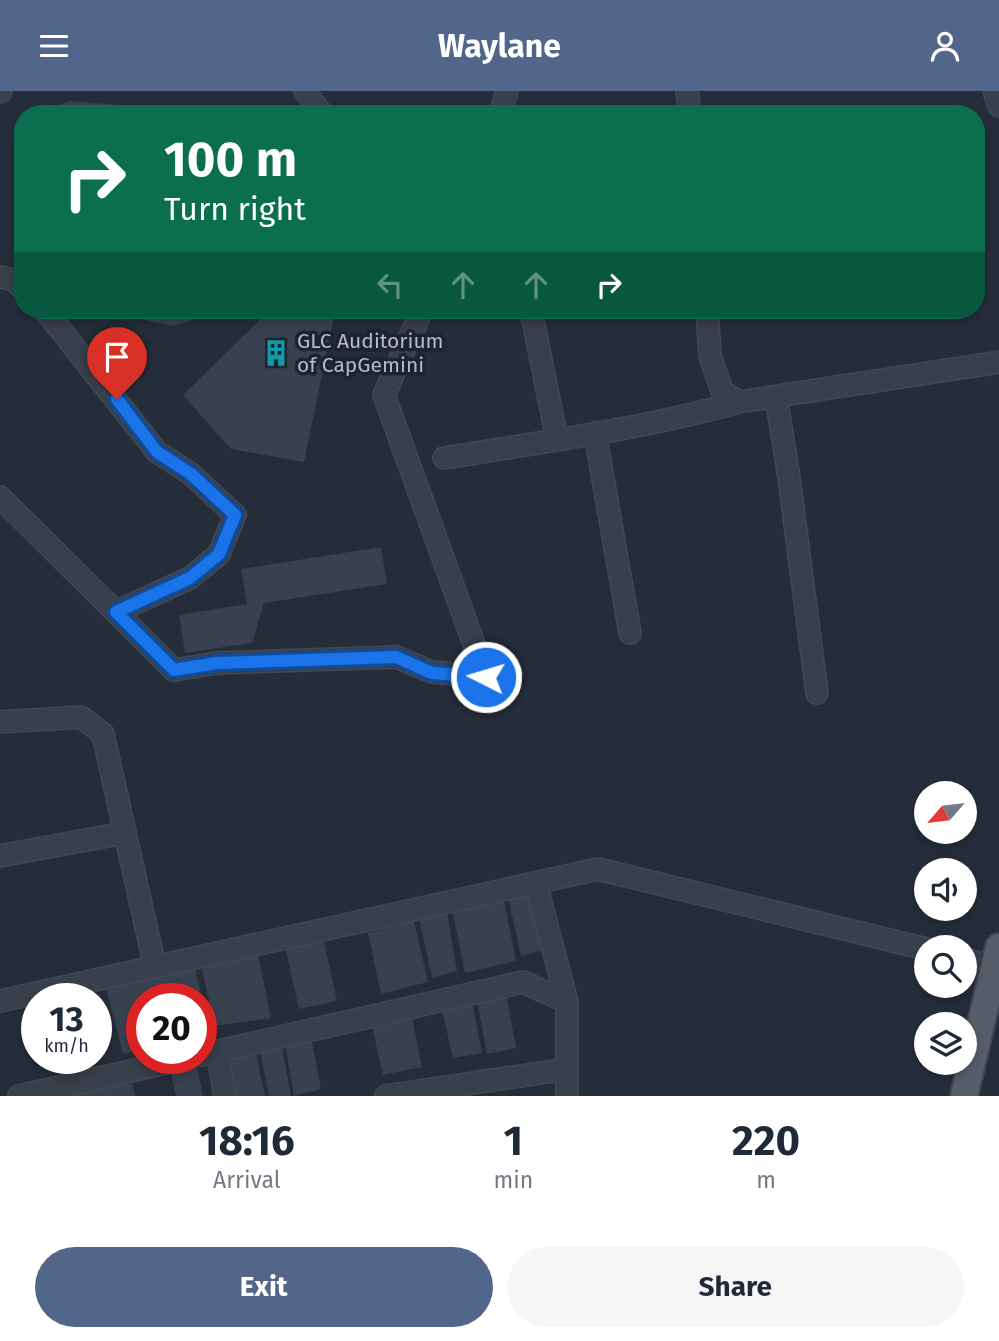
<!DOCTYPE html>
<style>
body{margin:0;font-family:"Fira Sans",sans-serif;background:#f6f6f7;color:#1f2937;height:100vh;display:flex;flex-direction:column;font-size:26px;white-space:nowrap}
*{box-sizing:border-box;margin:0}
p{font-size:23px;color:#747a83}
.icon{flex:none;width:38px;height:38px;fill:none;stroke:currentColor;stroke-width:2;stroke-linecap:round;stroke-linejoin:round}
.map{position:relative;height:1005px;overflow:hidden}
.panel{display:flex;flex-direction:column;background:#fff;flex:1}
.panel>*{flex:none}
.guide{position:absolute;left:14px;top:14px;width:971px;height:214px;border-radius:28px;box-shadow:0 4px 10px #0003;background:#0b6e4f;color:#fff;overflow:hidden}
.needle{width:46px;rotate:242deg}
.tools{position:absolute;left:914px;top:690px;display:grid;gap:14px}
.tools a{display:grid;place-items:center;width:63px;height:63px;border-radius:50%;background:#fff;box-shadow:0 4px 10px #0003;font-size:35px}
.speed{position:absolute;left:21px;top:892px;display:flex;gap:14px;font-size:35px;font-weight:700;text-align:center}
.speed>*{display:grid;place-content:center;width:91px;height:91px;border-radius:50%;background:#fff;box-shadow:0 4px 10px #0003;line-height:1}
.speed small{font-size:18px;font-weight:400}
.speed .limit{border:10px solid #d22;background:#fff;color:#111}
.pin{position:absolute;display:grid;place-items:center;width:60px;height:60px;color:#fff;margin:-72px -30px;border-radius:50% 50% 50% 0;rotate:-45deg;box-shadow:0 0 7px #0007}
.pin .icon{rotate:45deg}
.me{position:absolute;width:77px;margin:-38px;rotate:275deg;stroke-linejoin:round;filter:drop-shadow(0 0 5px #0008)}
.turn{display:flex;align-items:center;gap:24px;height:147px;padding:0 35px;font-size:32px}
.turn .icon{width:91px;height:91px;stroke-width:2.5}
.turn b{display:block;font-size:49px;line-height:60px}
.lanes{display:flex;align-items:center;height:66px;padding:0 35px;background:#0003;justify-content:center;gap:35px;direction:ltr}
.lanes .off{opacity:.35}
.eta{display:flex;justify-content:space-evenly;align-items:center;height:119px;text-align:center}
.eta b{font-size:42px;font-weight:700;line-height:49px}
.button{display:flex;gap:14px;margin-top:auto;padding:14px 35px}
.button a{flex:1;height:80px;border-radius:42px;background:#52668a;color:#fff;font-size:28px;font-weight:700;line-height:80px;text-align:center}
.button a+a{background:#f6f6f7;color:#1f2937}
header{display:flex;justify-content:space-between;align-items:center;height:91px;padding:0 35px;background:#52668a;color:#fff;font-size:32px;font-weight:700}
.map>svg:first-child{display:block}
</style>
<header><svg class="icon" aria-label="menu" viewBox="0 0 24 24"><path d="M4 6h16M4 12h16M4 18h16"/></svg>Waylane<svg class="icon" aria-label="person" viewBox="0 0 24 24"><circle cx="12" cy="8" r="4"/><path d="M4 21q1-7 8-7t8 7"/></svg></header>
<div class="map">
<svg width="999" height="1005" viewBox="0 0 999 1005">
<rect width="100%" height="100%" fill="#252d3a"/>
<path fill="#374150" d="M69 10 169 18 172 23H36Z
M117 219H216L212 222 173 235 125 225Z
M270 219 335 220 304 371 231 358 183 304Z
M381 456 387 493 264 512 252 552 185 562 179 524 247 513 241 478Z
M533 802 546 858 521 865 508 806Z
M504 809 516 870 465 882 453 822Z
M447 821 457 880 432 887 419 827Z
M414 830 428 891 381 903 368 842Z
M323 846 337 910 299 918 285 855Z
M258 863 271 927 215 935 201 875Z
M195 877 211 944 201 946V908H142V959L123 963 106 897Z
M506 901 516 957 487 963 477 909Z
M472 910 482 962 453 967 441 915Z
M411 922 422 976 383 984 371 931Z
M311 946 321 998 294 1005 285 952Z
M281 950 291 1005H269L259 955Z
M255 957 265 1005H234L226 964Z
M196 972 203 1005H176L170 979Z
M131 987 135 1005H73L72 1002Z"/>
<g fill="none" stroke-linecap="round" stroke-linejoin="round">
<defs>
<path id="minor" d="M305 0 322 23
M687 0 690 23
M994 0 999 15
M0 1 1 0
M500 23 507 0
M0 186 14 189 23 198
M45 219 157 361 191 383 235 424 219 463 190 487 116 521
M531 219 557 348
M707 219 710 265 722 300 739 311 999 271
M776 306 789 387 817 602
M595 342 630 542
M444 367C542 351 643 338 739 311
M0 406 174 579 217 572 396 566 432 581 486 586 384 304 422 219
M0 631 81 626 103 643 155 876
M0 765 124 742
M536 793 567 911V1005
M964 868 995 876
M0 910 598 778 926 858
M217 960 225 1005
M201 964 523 891 567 911
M19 1005 184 968
M386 1005 567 978"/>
<path id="major" d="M964 1005 999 856"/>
</defs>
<use href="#minor" stroke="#424853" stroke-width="24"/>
<use href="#major" stroke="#424853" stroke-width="30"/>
<use href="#minor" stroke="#393f4b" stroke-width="21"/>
<use href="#major" stroke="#575e6a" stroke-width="26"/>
</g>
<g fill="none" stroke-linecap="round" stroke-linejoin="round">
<defs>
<path id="route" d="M117 308 157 361 191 383 235 424 219 463 190 487 116 521 174 579 217 572 396 566 432 582 486 586"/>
</defs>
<use href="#route" stroke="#114b97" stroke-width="18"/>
<use href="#route" stroke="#1a73e8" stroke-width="12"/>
</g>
<defs>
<symbol id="building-bare" viewBox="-9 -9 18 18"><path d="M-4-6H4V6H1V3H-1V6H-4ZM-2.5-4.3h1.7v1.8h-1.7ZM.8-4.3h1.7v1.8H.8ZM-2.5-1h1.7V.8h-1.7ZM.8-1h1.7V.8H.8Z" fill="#0f9aa8" stroke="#1e242f" stroke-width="2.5" paint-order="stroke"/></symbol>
</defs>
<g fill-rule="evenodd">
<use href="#building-bare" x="257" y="243" width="38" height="38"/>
</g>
<g text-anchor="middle" stroke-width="7" stroke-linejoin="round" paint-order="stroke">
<g font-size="21" fill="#b4bac6" stroke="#1e242f" text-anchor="start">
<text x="297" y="257">GLC Auditorium<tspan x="297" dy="24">of CapGemini</tspan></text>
</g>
</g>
</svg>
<div class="tools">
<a><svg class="needle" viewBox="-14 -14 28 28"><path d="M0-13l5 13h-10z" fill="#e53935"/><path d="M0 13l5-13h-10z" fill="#747a83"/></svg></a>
<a><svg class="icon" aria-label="sound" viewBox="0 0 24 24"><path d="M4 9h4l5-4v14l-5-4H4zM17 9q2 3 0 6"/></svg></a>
<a><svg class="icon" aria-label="search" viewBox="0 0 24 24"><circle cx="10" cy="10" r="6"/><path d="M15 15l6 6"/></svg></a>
<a><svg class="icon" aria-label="layers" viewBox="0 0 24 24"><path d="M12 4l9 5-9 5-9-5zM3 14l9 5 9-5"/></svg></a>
</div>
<div class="speed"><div>13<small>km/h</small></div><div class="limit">20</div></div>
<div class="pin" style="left:117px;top:308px;background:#d93025"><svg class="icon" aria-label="arrive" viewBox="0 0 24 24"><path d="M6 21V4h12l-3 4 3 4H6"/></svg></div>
<svg class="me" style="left:486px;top:586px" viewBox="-20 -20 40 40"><circle r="17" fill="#1a73e8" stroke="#fff" stroke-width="3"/><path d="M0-11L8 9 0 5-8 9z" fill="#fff"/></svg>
<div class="guide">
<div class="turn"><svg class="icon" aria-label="right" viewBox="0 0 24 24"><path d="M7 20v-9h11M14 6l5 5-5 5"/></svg><div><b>100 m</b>Turn right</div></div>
<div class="lanes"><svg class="icon off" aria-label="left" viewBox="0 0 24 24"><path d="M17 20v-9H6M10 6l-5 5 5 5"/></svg><svg class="icon off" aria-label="ahead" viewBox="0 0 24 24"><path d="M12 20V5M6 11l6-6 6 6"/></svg><svg class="icon off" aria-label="ahead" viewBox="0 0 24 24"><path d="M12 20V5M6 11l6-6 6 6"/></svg><svg class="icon" aria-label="right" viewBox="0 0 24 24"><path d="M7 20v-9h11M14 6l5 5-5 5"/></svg></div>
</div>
</div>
<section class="panel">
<div class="eta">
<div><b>18:16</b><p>Arrival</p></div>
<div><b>1</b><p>min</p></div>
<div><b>220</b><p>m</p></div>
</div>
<div class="button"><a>Exit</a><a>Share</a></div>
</section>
